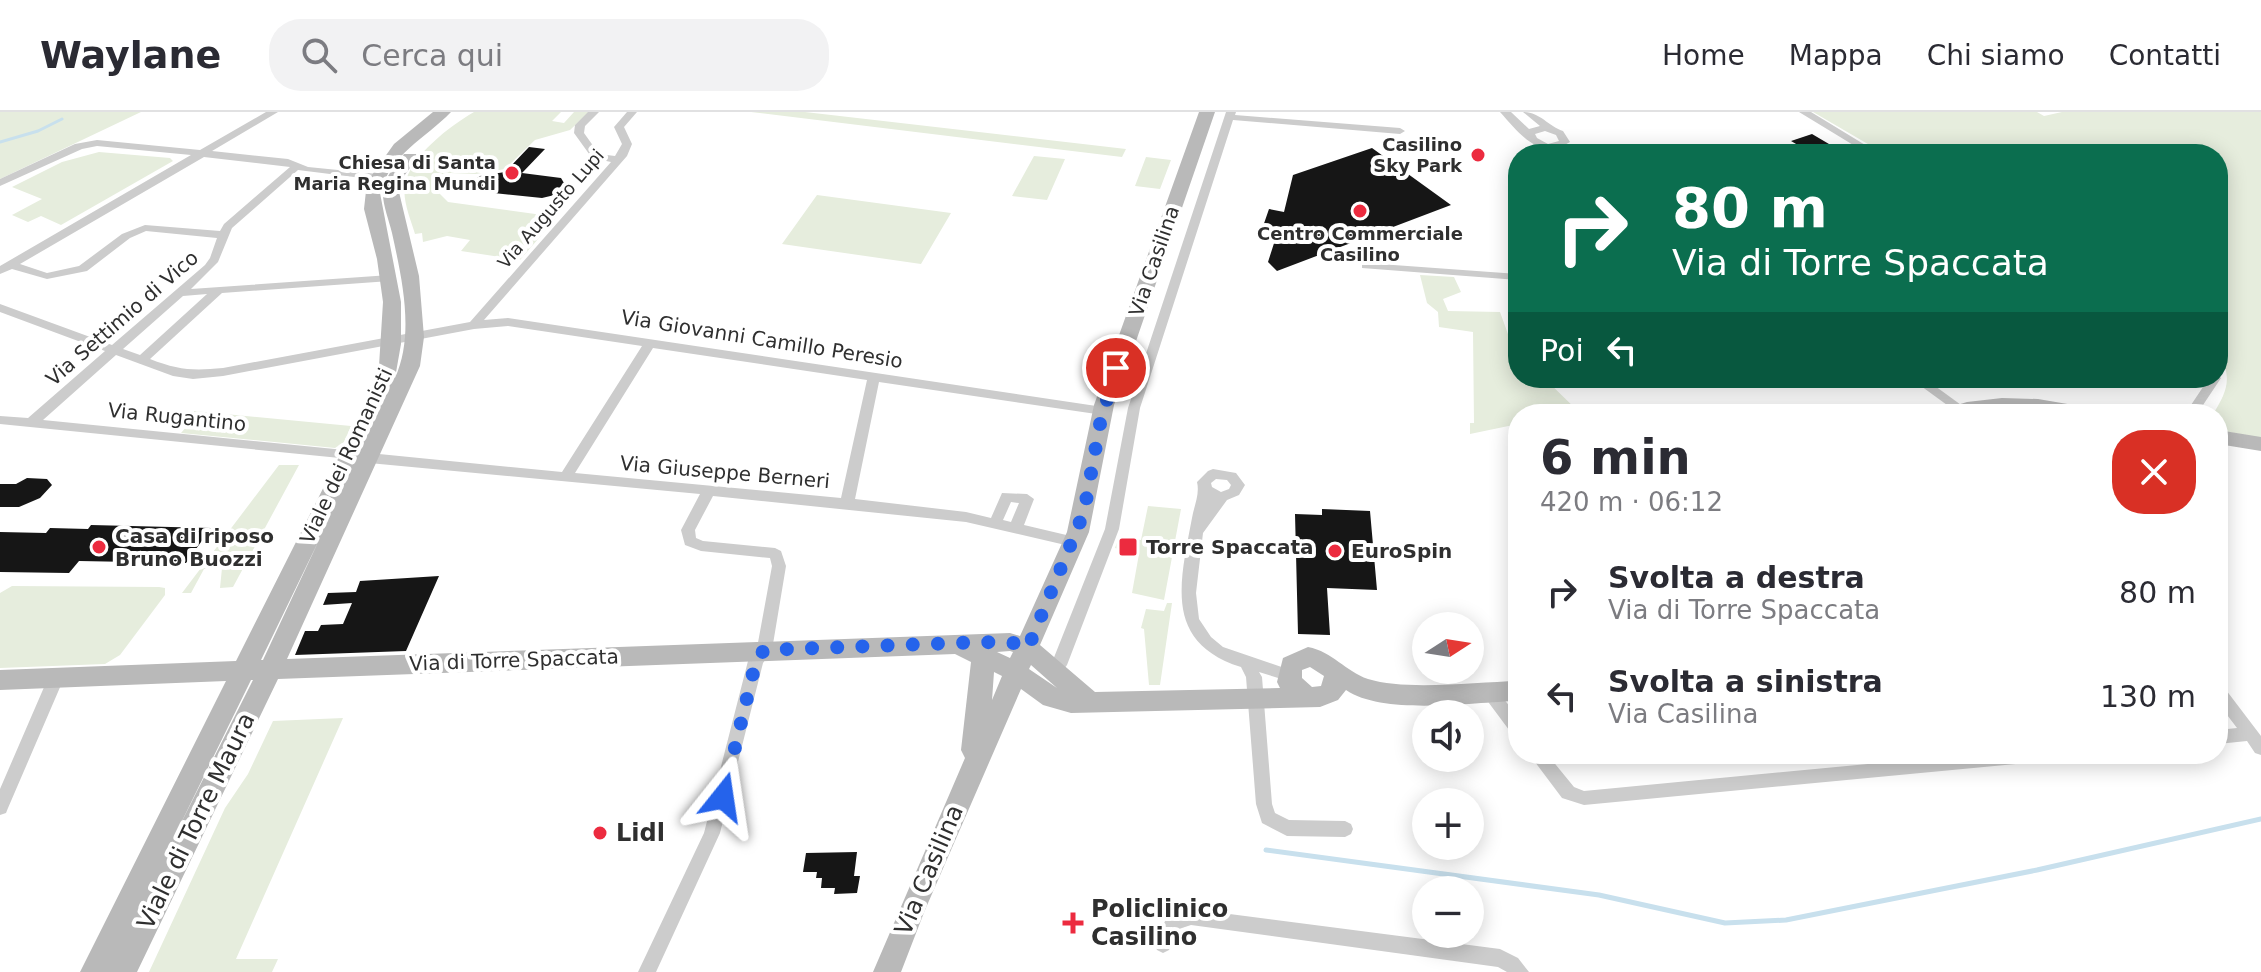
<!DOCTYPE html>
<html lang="it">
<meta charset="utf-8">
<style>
body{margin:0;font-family:"DejaVu Sans",sans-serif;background:#f2f2f3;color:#2b2b33;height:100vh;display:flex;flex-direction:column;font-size:30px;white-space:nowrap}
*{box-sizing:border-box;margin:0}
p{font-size:26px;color:#7c7c81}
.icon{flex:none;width:44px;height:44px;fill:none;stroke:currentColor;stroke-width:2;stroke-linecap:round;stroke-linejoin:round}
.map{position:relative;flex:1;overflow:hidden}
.side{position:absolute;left:1508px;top:292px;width:720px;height:360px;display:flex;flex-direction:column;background:#fff;border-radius:32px;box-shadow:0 4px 20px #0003}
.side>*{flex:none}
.top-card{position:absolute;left:1508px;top:32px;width:720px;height:244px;border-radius:32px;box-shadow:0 4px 20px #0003;background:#0b6e4f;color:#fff;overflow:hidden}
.needle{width:52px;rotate:78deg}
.tools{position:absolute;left:1412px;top:500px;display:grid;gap:16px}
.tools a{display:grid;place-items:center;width:72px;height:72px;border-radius:50%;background:#fff;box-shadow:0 4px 20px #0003;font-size:40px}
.pin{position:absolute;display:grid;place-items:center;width:68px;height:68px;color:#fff;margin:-34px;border:4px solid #fff;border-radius:50%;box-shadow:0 2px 8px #0007}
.me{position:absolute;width:88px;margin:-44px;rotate:15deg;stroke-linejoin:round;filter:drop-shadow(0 0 6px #0008)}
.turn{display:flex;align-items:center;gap:28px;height:168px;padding:0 32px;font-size:36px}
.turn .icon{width:104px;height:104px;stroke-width:2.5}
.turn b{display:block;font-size:56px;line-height:68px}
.then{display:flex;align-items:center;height:76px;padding:0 32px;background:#0003;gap:16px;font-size:30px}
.round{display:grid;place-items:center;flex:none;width:84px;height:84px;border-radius:32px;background:#f2f2f3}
.headline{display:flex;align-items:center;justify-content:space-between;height:136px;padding:0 32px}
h1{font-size:48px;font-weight:800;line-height:60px}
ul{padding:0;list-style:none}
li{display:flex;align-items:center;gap:24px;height:104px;padding:0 32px}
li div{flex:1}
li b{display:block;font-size:30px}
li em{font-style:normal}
header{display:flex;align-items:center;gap:48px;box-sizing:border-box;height:112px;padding:0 40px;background:#fff;border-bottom:2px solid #e1e1e2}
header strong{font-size:38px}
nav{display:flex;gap:44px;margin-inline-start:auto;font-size:28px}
.search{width:560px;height:72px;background:#f2f2f3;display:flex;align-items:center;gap:20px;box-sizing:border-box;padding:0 28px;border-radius:32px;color:#7c7c81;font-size:30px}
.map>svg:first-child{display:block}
</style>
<header>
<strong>Waylane</strong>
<div class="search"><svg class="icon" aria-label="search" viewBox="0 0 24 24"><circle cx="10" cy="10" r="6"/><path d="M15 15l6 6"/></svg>Cerca qui</div>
<nav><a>Home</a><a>Mappa</a><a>Chi siamo</a><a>Contatti</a></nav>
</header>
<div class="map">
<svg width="2261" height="860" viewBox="0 0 2261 860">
<rect width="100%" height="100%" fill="#fff"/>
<path fill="#e6eddd" d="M0 0H141L0 67Z
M474 0H561L552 9 564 11 574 0H589L570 18 535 28 505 57 476 62 449 61 441 70 440 82 448 90 557 105 520 148 461 139 470 128 447 124 423 130 422 121 415 122C411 108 402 88 405 73 410 44 450 14 474 0Z
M751 0H805L1126 37 1122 45Z
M1813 0H2037L2044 4 2062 0H2261V326L2218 318V302H2213C2226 282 2234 264 2218 243V42H1885Z
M99 40 170 46 173 49 61 113 41 104 28 110 12 103 42 87 12 75 62 50Z
M1034 44 1065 47 1047 88 1012 84Z
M1146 45 1171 48 1160 77 1135 74Z
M817 83 951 101 921 152 782 132Z
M1420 163 1454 165 1461 180 1443 187 1448 199 1500 200 1513 236 1518 241V266H1544L1579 300 1518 302V312L1470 322V311H1474L1473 220 1439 215 1438 200 1427 191Z
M194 299 351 314 344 330 335 336 181 321 187 314 197 312 189 308Z
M279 353H299L233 475 220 476 222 456 204 457 191 481H182Z
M1148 394 1181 397 1164 488 1132 481 1139 442 1115 436 1119 425 1141 428Z
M12 474 159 475 165 476V483L120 543 105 552 0 556V481Z
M1167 491H1172L1160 573H1149L1144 517 1141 516 1146 497 1164 499Z
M343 606 236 847H278L272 860H149L225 696 248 662 273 609Z"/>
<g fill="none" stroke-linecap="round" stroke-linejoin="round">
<path stroke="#c8e0ed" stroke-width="3" d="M0 30 38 19 62 7"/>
<path stroke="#c8e0ed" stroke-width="5" d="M1266 738 1599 783 1725 811 1786 808 2037 758 2261 707"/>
</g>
<path fill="#161616" d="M1812 22 1846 42H1813L1791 29Z
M529 35 545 37 522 61 561 66 567 76 563 81 542 86 484 80 471 71 480 64 505 60Z
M1372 36 1451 93 1277 159 1268 150 1276 125 1260 123 1269 97 1284 100 1293 63Z
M27 366 47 367 52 373 40 386 19 395H0V372H16Z
M1322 397 1370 399 1377 478 1327 476 1330 523 1298 522 1295 402 1322 403Z
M91 413 211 416 186 451 79 449 69 461 0 460V420L46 421 50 416 88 417Z
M439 464 406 539 295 543 305 519H318L321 513 343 512 352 491 323 493 328 481 356 480 360 469Z
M857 740 854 764H860L857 781 834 782 835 776H821L822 766H816L817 760H803L806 741Z"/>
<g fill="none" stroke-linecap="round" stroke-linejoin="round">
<path fill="#ccc" fill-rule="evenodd" d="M266 0H278L212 39 288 47 308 55 378 62 383 65 378 68 298 58 232 116 218 150 191 177 390 163 396 166 390 169 222 181 150 247C178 258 193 259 223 256L470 210 611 50 592 46 574 21 575 13 588 0H599L585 14 584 21 599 42 615 44 622 32 614 15 627 0H637L624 15 632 32 627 44 484 208 508 206 1103 295 1109 299 1103 303 879 270 855 387 966 400 991 406 1002 381 1027 382 1034 387 1024 413 1079 426 1081 430 1074 435 966 410 713 384 695 418 696 426 703 429 775 436 781 439 786 454 772 538 763 551 720 721 656 860H638L704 721 748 549 757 536 772 454 770 446 701 439 685 433 681 418 700 382 369 351 362 346 369 341 562 360 642 234 508 214 474 217 223 264 193 267 173 264 116 243 43 308 355 339 357 342 350 347 0 312V304L28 306 105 239 0 200V192L112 233 205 153 210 146 217 126 146 119 130 126 87 159 47 167 12 157 0 162V154L191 43 97 34 82 37 0 74V67L75 32 97 28 200 38ZM204 45 290 55 224 112 220 119 145 113 122 122 79 154 47 161 20 152ZM207 182 140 243 123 237 183 184ZM653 236 867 268 841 386 575 361ZM1011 390 1019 391 1011 410 1003 408Z
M1226 0H1236L1235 3 1400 16 1405 19 1400 22 1233 8 1140 296 1119 417 1067 553 1064 557 1059 559 1054 557 1051 553 1105 417 1128 296Z
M1500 0H1511L1529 17 1540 14 1523 0C1540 0 1548 14 1563 19L1570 30C1539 49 1520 22 1500 0ZM1545 19 1556 23 1559 29 1548 32 1537 26 1535 22Z
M1799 0H1811L1880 42H1868Z
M1366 151 1518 162V168L1362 156V152Z
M2218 263 2221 266 2197 302H2185L2209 266H2218Z
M1910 266H1924L1968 298 1966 301H1958Z
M1213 357 1236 361 1245 373 1239 383 1227 388 1203 421 1196 481 1199 507 1211 525 1223 535 1293 559 1296 563 1293 567 1288 569 1259 560 1262 565 1272 692 1275 701 1289 708 1345 709 1351 712 1353 717 1351 722 1345 725 1287 724 1262 711 1256 692 1246 565 1241 555C1163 530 1180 470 1192 406 1194 394 1200 382 1197 370L1208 359ZM1216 367 1227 368 1231 373 1229 377 1221 380 1212 375 1211 371Z
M56 560 61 562 64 566 8 696 6 701 0 703V677L48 566 51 562Z
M2218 573 2223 574 2261 624V643L2255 641 2247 629 2218 632V618L2237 616 2218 591Z
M1491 576 1496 577 1518 605V624L1512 622 1486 587 1483 582 1486 577Z
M1529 642H1547L1574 675 1584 679 1973 642H2054L2052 647 2046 649 1584 693 1562 686Z
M1191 797 1500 837 1518 846 1529 860H1507L1498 855 1191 813 1179 817 1169 838 1163 841 1157 838 1154 832 1167 805Z"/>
<path fill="#b9b9b9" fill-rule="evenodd" d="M433 0H451C425 27 391 41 380 81L401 190V232L395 266C415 222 402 167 392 121 389 108 382 91 383 79 385 64 396 53 404 42H416L418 45 404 64 399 80 419 164 424 225 420 254 287 547 1010 521 1020 524 1067 420 1094 293 1199 0H1215L1114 293 1089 420 1040 533 1095 580 1280 576 1277 570 1283 546 1308 535C1333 540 1345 559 1368 567 1406 579 1476 570 1518 569V589C1473 590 1384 604 1346 578L1338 588 1320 595 1071 601 1043 593 1021 577 925 798 901 860H873L965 646 961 638 971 550 955 542 278 567 137 860H80L226 569 0 578V558L236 549 352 319 379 254 383 190 377 147 364 97 367 70 394 32ZM320 426 263 548H261ZM1010 539 1013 540 1010 546 997 540ZM1031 553 1057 576 1029 557ZM1310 555 1324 564 1321 574 1312 575 1302 566V558ZM994 560 1002 564 992 588ZM251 568H253L178 717Z
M2002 286 2038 287 2097 297 2100 302 2002 299 1941 302 1944 297 1967 290Z
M2218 318 2261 325V339L2218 332Z"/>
</g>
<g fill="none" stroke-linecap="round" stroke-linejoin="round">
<path stroke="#2563eb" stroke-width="14" stroke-dasharray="0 25.2" d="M723 685 756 549 764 538 984 530 1015 531 1028 536 1084 400 1100 312 1116 256"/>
</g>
<g fill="#ec2b3f" stroke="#fff" stroke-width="3">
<circle cx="1478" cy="43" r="8"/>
<circle cx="512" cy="61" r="8"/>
<circle cx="1360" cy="99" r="8"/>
<circle cx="99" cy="435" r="8"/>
<rect x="1118" y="425" width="20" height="20" rx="4"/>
<circle cx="1335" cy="439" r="8"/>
<circle cx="600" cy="721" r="8"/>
<path d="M1069 799h8v8h8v8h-8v8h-8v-8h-8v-8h8z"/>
</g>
<g text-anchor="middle" stroke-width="8" stroke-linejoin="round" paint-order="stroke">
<g font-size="18" font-weight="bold" fill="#2f2f2f" stroke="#fff" text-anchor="end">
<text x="1462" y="39">Casilino<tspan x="1462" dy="21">Sky Park</tspan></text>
<text x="496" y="57">Chiesa di Santa<tspan x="496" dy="21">Maria Regina Mundi</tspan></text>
<text x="1360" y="128" text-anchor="middle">Centro Commerciale<tspan x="1360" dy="21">Casilino</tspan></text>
</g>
<g font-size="18" fill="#2f2f2f" stroke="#fff">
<text transform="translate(551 97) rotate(-49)" y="6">Via Augusto Lupi</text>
</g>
<g font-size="20" fill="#2f2f2f" stroke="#fff">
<text transform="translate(1154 149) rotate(-71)" y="7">Via Casilina</text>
<text transform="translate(122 206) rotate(-41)" y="7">Via Settimio di Vico</text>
<text transform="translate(762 227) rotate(9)" y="7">Via Giovanni Camillo Peresio</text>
<text transform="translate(177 305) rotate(6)" y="7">Via Rugantino</text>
<text transform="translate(346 344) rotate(-65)" y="7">Viale dei Romanisti</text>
<text transform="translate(725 360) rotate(5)" y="7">Via Giuseppe Berneri</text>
<text transform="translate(514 548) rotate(-2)" y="7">Via di Torre Spaccata</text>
</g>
<g font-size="20" font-weight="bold" fill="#2f2f2f" stroke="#fff" text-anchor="start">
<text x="115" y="431">Casa di riposo<tspan x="115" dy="23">Bruno Buozzi</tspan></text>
<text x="1146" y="442">Torre Spaccata</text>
<text x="1351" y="446">EuroSpin</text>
</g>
<g font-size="24" fill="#2f2f2f" stroke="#fff">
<text transform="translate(196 709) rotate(-64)" y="8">Viale di Torre Maura</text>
<text transform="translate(929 758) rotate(-67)" y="8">Via Casilina</text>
</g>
<g font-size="24" font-weight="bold" fill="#2f2f2f" stroke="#fff" text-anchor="start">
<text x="616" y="729">Lidl</text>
<text x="1091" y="805">Policlinico<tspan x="1091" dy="28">Casilino</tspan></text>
</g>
</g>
</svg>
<div class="tools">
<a><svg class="needle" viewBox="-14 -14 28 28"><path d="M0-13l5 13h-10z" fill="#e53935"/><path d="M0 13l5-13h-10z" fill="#7c7c81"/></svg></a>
<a><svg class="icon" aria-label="sound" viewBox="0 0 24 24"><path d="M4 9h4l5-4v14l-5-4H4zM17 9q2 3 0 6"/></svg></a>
<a>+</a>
<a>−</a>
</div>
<div class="pin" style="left:1116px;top:256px;background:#d93025"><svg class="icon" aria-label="arrive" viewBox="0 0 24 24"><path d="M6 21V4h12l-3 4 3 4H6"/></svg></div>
<svg class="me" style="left:723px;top:685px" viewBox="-20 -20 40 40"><path d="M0-17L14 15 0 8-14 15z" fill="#2563eb" stroke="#fff" stroke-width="4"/></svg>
<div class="top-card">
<div class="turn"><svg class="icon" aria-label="right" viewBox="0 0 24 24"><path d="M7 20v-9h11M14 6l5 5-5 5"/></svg><div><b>80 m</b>Via di Torre Spaccata</div></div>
<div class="then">Poi<svg class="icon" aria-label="left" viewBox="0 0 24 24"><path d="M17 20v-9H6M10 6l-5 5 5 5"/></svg></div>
</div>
<section class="side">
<div class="headline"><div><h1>6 min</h1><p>420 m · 06:12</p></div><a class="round" style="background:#d93025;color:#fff"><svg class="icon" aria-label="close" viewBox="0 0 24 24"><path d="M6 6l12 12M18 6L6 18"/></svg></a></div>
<ul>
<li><svg class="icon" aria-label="right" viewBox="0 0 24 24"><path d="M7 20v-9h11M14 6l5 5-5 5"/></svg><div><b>Svolta a destra</b><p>Via di Torre Spaccata</p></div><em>80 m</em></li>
<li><svg class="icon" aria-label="left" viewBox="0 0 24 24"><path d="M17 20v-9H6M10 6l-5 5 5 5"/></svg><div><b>Svolta a sinistra</b><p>Via Casilina</p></div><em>130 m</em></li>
</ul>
</section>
</div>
